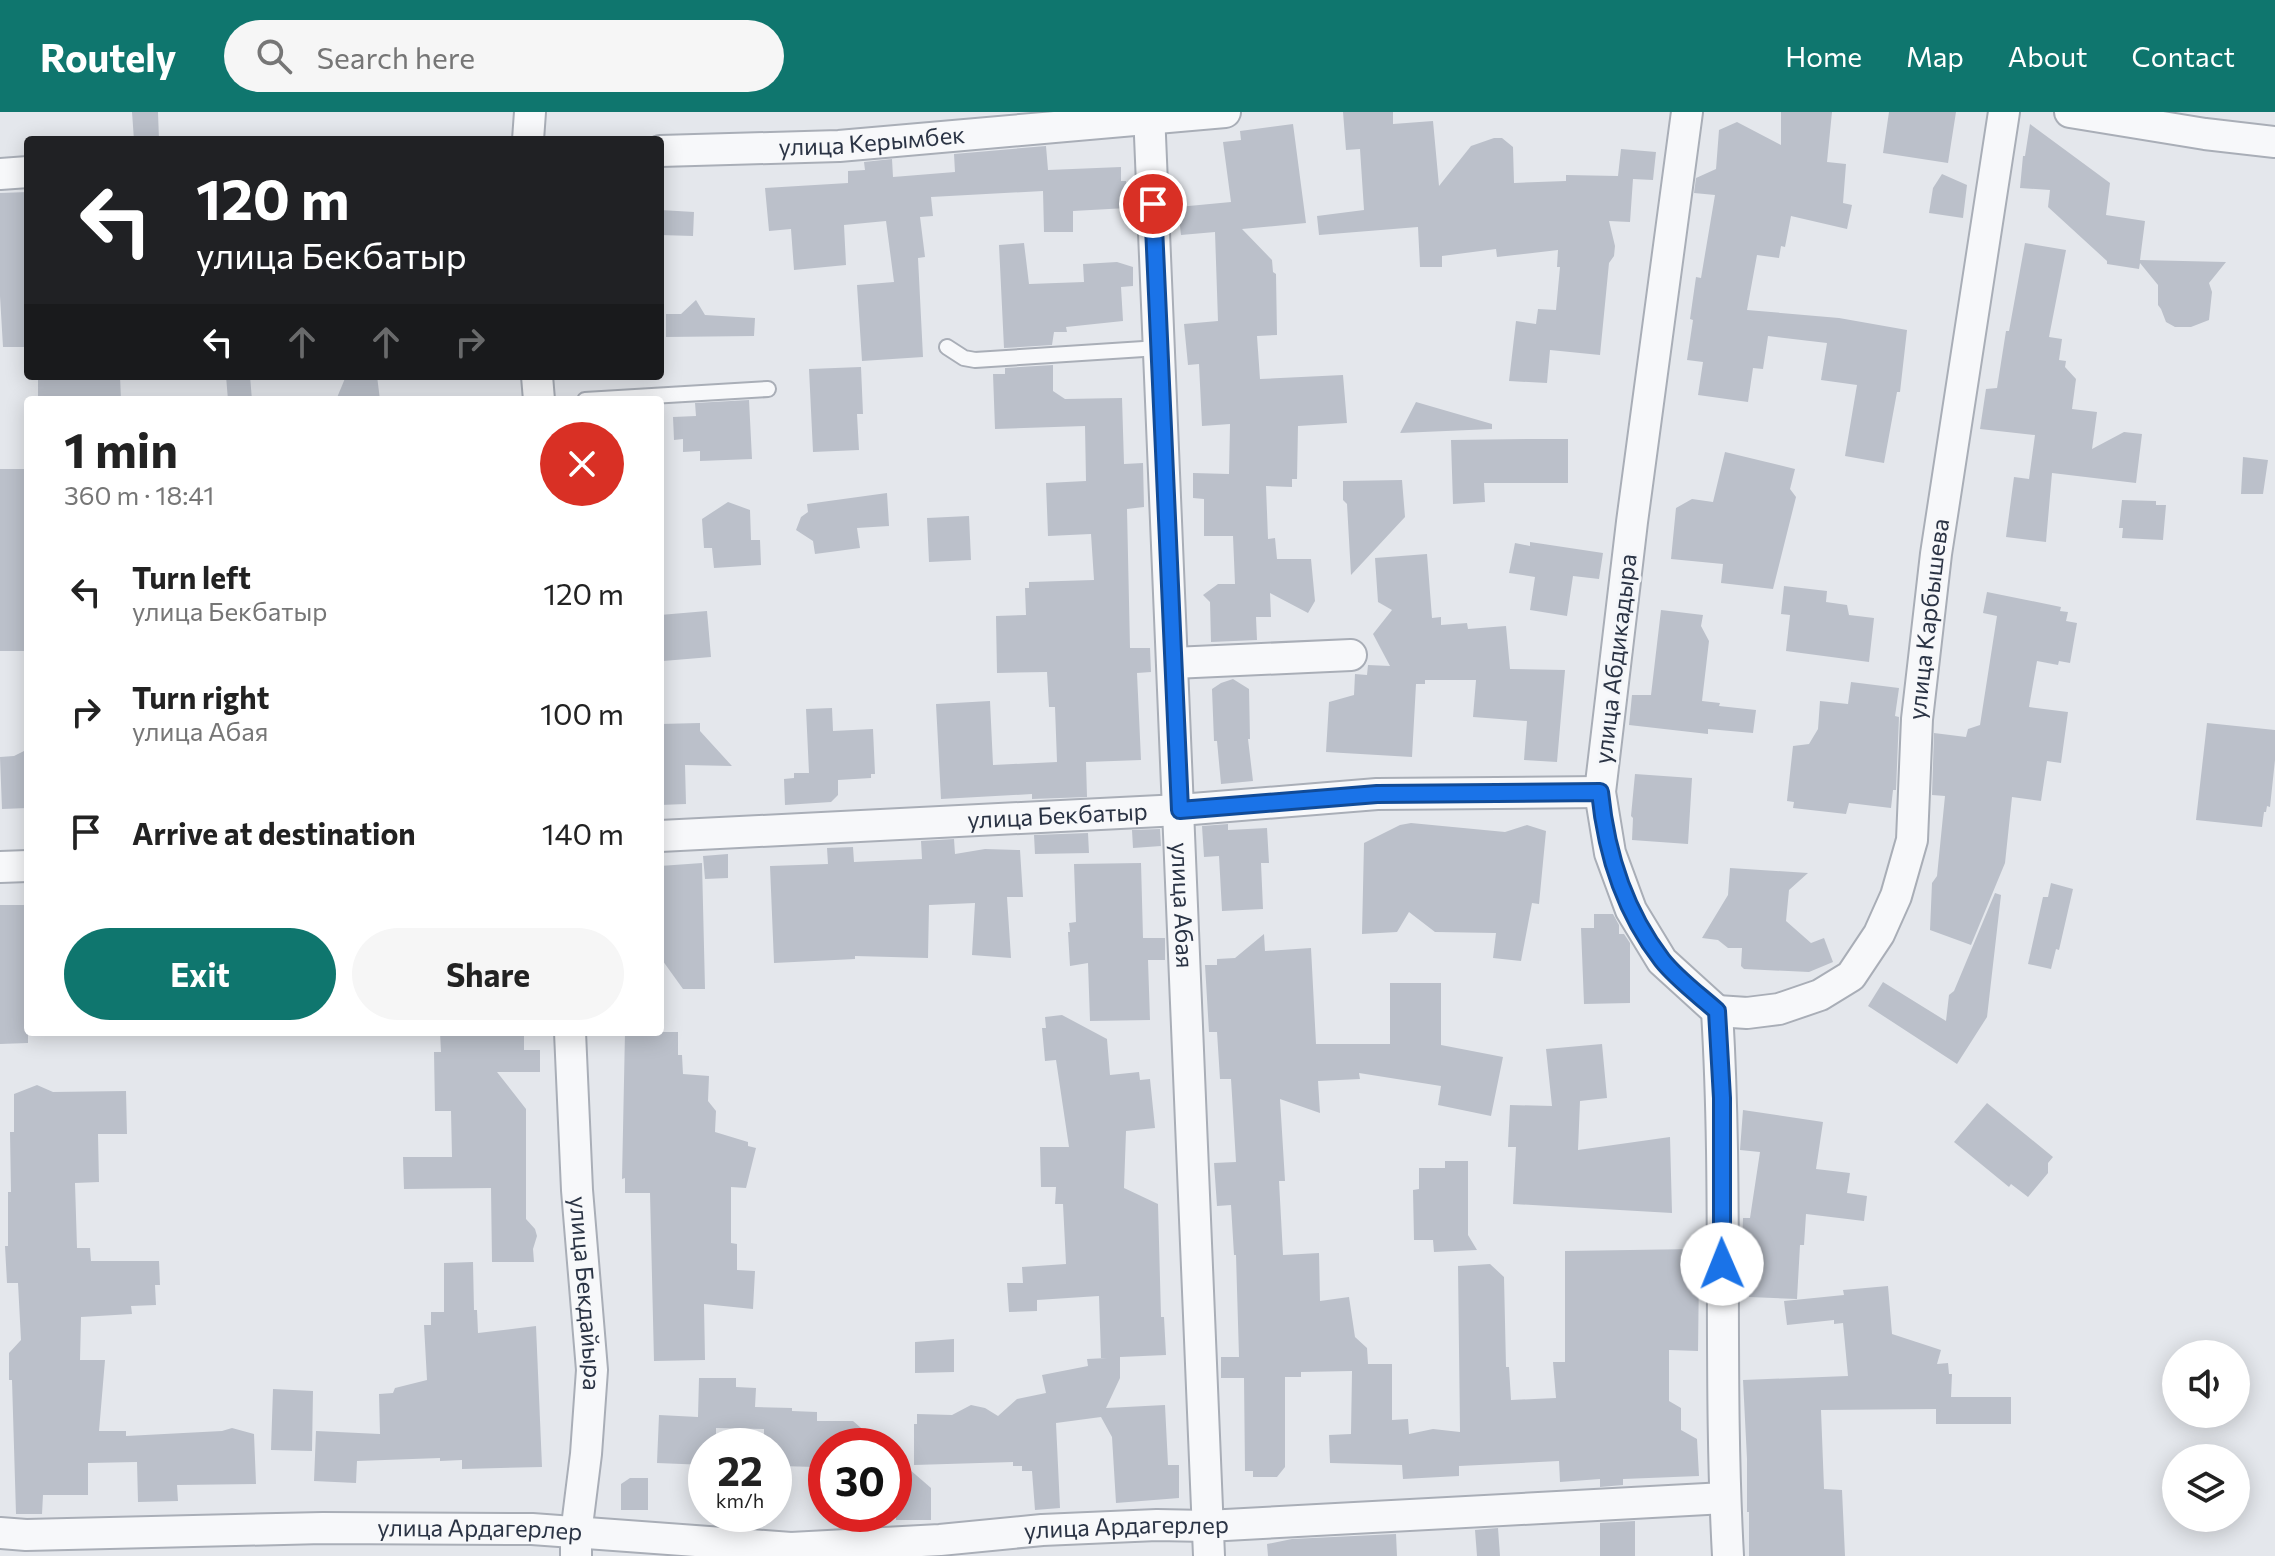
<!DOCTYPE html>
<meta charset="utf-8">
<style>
body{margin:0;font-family:Commissioner,sans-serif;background:#f6f6f6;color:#222;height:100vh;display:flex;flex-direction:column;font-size:30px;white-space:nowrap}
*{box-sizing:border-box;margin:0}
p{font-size:26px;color:#767676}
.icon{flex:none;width:44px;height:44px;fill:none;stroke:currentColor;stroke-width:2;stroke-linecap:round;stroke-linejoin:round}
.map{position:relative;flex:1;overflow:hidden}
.details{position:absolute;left:24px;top:284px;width:640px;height:640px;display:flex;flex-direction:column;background:#fff;border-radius:8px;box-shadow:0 4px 20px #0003}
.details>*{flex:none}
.guide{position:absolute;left:24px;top:24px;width:640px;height:244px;border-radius:8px;box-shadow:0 4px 20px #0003;background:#202124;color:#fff;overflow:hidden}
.fabs{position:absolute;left:2162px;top:1228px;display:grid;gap:16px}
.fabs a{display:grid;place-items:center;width:88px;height:88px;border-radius:50%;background:#fff;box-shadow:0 4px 20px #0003;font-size:40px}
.speed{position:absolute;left:688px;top:1316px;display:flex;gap:16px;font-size:40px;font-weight:700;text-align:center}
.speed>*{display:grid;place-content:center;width:104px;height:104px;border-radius:50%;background:#fff;box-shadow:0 4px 20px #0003;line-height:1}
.speed small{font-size:20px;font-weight:400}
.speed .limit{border:12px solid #d22;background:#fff;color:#111}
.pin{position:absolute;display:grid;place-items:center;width:68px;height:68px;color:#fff;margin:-34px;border:4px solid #fff;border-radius:50%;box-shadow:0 2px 8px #0007}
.me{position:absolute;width:88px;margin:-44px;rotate:359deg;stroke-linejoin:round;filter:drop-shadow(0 0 6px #0008)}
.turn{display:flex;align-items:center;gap:28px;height:168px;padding:0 40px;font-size:36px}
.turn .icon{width:104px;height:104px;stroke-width:2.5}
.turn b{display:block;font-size:56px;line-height:68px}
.lanes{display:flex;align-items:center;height:76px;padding:0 40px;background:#0003;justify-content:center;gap:40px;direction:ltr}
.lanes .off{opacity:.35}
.round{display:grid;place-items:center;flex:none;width:84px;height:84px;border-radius:42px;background:#f6f6f6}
.summary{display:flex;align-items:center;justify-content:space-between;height:136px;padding:0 40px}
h1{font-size:48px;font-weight:700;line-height:60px}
.primary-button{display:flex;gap:16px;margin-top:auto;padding:16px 40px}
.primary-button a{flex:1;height:92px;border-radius:48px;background:#0f766e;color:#fff;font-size:32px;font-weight:700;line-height:92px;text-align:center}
.primary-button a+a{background:#f6f6f6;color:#222}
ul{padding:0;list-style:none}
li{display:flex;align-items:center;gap:24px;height:120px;padding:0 40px}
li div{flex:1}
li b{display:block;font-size:30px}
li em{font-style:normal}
header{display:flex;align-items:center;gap:48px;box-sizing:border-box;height:112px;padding:0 40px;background:#0f766e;color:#fff}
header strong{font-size:38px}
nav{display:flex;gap:44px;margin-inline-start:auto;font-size:28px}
.search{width:560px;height:72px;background:#f6f6f6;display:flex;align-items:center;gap:20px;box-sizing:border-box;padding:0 28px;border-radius:44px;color:#767676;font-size:30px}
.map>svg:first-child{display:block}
</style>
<header>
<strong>Routely</strong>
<div class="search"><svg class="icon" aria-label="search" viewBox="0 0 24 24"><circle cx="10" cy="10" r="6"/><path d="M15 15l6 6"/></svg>Search here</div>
<nav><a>Home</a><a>Map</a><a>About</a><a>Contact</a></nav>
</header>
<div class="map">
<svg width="2275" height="1444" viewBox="0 0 2275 1444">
<rect width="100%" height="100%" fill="#e4e7ec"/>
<path fill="#bbc0ca" d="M132 0H158L159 28H134Z
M1343 0H1393V12L1433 9 1439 74 1471 34 1494 26H1502L1513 35 1514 71 1566 69V63L1618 64 1621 37 1656 40 1653 68 1633 67 1630 110 1609 109 1615 134 1614 144 1609 151 1600 243 1550 238 1547 271 1509 269 1516 209 1536 212 1538 197 1556 198 1560 155H1557L1558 138 1497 145 1496 137 1442 144V155H1420L1418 115 1319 123 1317 104 1364 98 1360 37 1346 38Z
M1781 0H1832L1827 50 1846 52 1843 91 1852 93 1847 117 1791 104 1785 135 1781 134 1779 146 1757 143 1747 198 1839 206 1907 218 1900 280H1897L1884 351 1845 344 1857 273 1821 268 1827 231 1768 224 1763 257 1753 256 1748 290 1698 283 1703 250 1687 248 1693 208 1690 207 1696 165 1701 166 1715 83 1694 81 1696 66 1716 57 1719 18 1737 10 1781 33Z
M1889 0H1956L1948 51 1883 41Z
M1293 12 1306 111 1242 117 1272 148 1273 160 1276 162 1277 223 1257 224 1260 267 1343 263 1347 311 1298 314 1297 367H1292V375L1266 374 1268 427 1275 426 1277 447H1311L1315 489 1308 501 1270 481 1271 505H1256L1257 528 1211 530 1210 490 1203 483 1218 472H1235L1233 424H1204V387L1193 386V361L1229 362 1230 312 1202 314 1199 252 1188 253 1184 212 1218 209 1215 120 1181 123 1178 95 1231 90 1223 30 1241 28 1240 19Z
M2030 12 2110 71 2106 103 2145 109 2140 148 2226 150 2209 171 2212 180 2209 208 2191 215H2175L2166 210 2161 197 2158 193V173L2140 151 2139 157 2107 152V149L2048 95 2050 78 2020 76 2023 44H2025Z
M1046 34 1048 58 1121 55V69H1126L1127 96 1073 99V120H1044L1043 79 931 85 933 104 920 105 925 145 918 146 923 245 862 249 857 173 894 170 886 109 844 113 846 153 794 158 791 117 769 119 765 76 848 71V59L865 58 864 50 892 47 893 65 955 60 954 42Z
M1942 62 1967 73 1963 106 1929 101 1933 76Z
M28 80V235H3L0 184V81Z
M660 98 694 100 693 124 660 123Z
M1024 131 1029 172 1084 170 1083 152 1117 150 1133 155V174L1121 175 1123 209 1066 215 1067 220H1054L1052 233 1004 236 999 133Z
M2025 131 2066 138 2049 225 2062 227 2059 248 2066 249 2065 255 2076 267 2072 297 2097 300 2092 337 2124 320 2142 322 2136 371 2052 361 2046 430 2006 425 2014 365 2029 367 2035 323 1980 317 1986 277 1997 276 2006 219H2009Z
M696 188 705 203 755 206 754 224 666 225V202H681Z
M1053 253V279L1065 287 1122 286 1124 352 1143 351 1144 395 1127 397 1130 536H1150L1151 560 1137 561 1141 648 1086 650 1087 685 1032 687V682L941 687 936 592 990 589 993 653 1057 650 1055 595H1049L1047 560 997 561 996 504 1026 503 1025 476H1029V470L1094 468 1091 422 1048 424 1046 371 1086 369 1085 314 995 317 993 262H1005V256Z
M861 255 863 302H857L859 338 813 340 809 257Z
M38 264H120L121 288H38Z
M226 264H250L252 288H228Z
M346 264H377L380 288H336Z
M749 288 752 347 700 349V339L683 340V327L674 328 673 305 696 304 695 291Z
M1416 290 1492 312V317L1400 321Z
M1531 327H1568V371H1484L1485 390 1453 392 1451 328Z
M1725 340 1795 357 1790 377 1796 385 1773 477 1721 471 1723 452 1671 447 1676 396 1692 387 1713 390Z
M2243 345 2268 348 2263 382H2241Z
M0 357H28V539H0Z
M1402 368 1405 405 1351 463 1347 392 1343 388V369Z
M887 381 889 414 857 416 860 436 815 442 813 429 796 418 801 405 808 400 807 392Z
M2122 388 2156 389V393H2166L2163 428 2122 426 2123 416H2119Z
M728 390 750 398 751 428H760L761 453 714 456 712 436H704L702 407Z
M969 404 971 448 929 450 927 406Z
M1530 430 1603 441 1599 467 1573 464 1567 504 1530 498 1535 465 1509 461 1515 431 1530 434Z
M1427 442 1432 506 1441 505V513L1467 511 1468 517 1506 514 1510 557 1565 558 1557 650 1524 648 1527 609 1473 605 1476 568H1425V572H1416L1412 645 1326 640 1329 590 1354 583 1355 562 1367 563 1368 553 1390 554 1373 522 1392 498 1378 490 1375 446Z
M1784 474 1827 479 1826 490 1847 493 1849 503 1874 506 1869 550 1786 539 1790 503 1781 502Z
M1987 480 2061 495 2060 499 2068 500 2066 509 2077 511 2070 551 2059 549 2058 553 2037 549 2029 595 2068 600 2061 651 2047 649 2041 689 2012 685 2005 751 1971 833 1930 818 1932 771 1937 764 1945 684 1932 683 1934 621 1966 625 1968 617 1980 613 1997 504 1983 501Z
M1661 498 1703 503 1701 514 1709 529 1702 589 1720 591 1719 594 1756 598 1753 621 1708 617V622L1629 613 1632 583H1651Z
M707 499 711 545 663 549 660 503Z
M1233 567 1249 577 1250 627H1248L1253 669 1221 672 1217 629H1214L1212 577 1221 571Z
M1851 570 1899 576 1895 604 1899 605 1896 678H1893L1891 696 1849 691 1846 702 1793 696 1794 690 1787 689 1793 634 1809 632 1818 617 1820 589 1848 592Z
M832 596 833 619 873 617 875 662H871V666L838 668V683L831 690 785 693 784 667 794 666V661H809L806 597Z
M700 611V619L732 654 685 653 686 692 660 693V612Z
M2207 611 2275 618V648L2270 695 2267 694 2266 700H2264L2262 715 2196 708Z
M28 637V696L2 697 0 645 14 644Z
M1635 662 1692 666 1688 732 1632 728 1633 706 1631 704Z
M1411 711 1505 720 1527 713 1546 719 1539 792 1532 791 1521 849 1493 846 1496 821 1435 820 1409 800 1397 820 1362 822 1364 731 1400 713Z
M1228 712V718L1267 716 1269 751H1261L1263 797 1222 799 1219 744 1204 745 1202 714Z
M1160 717 1161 734 1133 736 1132 718Z
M1088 721 1089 741 1035 742 1034 723Z
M954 727 955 742 985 737 1020 738 1023 785H1007L1011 846 972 843 975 791 929 793 928 846 855 844V847L774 851 770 754 828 752 827 736 853 735 854 750 922 747 921 729Z
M728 742V766L705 767 703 744Z
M702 751 705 877H683L660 845V754Z
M1141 751 1143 826H1165V848H1148L1150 908 1090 909 1088 851 1070 854 1068 820H1070L1069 811 1076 810 1074 752Z
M1730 756 1808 761 1789 778 1786 809 1811 831 1824 826 1833 850 1809 860 1744 857 1741 854 1742 836H1728L1718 828 1702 826 1728 783Z
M2051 771 2073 777 2059 838 2056 837 2051 857 2028 852 2043 785H2048Z
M1995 781 2001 783 1987 905 1957 952 1868 894 1883 870 1946 909 1949 883 1954 879Z
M0 793H28V931L0 932Z
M1594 802H1613L1619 813V822H1624L1630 831V891L1584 892 1581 816H1594Z
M1264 822 1265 839 1311 836 1316 932H1390V871H1441V933L1503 945 1491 1004 1438 993 1441 974 1359 961 1360 967 1318 969 1320 1001 1280 987 1285 1069H1279L1283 1143 1319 1141 1320 1189 1349 1185 1355 1225 1367 1236 1368 1252H1392V1308L1408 1307 1409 1322 1433 1317 1460 1320 1458 1154 1490 1152 1504 1165 1506 1255H1509L1511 1288 1556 1286 1553 1250H1565V1139L1695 1137V1159H1699L1698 1239 1669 1238V1289L1681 1296V1318L1697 1327 1699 1364 1623 1367V1373L1600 1375V1367L1560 1370 1559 1349 1459 1354V1364L1403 1367 1402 1353 1330 1351 1329 1323 1351 1322 1352 1259 1301 1260V1265H1285V1355L1277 1365H1253V1359H1245L1244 1266H1221V1245H1239L1236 1143H1234L1231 1093 1217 1094 1214 1051 1236 1050 1231 967H1220L1217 920H1209L1205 853H1217V847L1235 846Z
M1062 903 1107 927 1110 963 1139 960 1140 968 1150 967 1155 1016 1126 1019 1124 1076 1158 1092 1161 1205H1164L1166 1243 1120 1245V1266L1106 1296 1165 1293 1168 1353H1179V1386L1116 1391 1112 1325 1101 1305 1056 1311 1060 1396 1035 1398 1032 1359H1022V1354H1013V1350L914 1353V1312H917V1302L952 1303 971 1293 985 1296 998 1304 1017 1287 1046 1281 1042 1263 1088 1254 1087 1247 1107 1246H1101L1099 1184 1037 1188V1199L1009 1200 1007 1171H1023L1022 1155 1066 1152 1063 1092H1055L1056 1075H1041L1040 1035H1069L1056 948 1045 949 1042 916H1046L1045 905Z
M440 920H524V938H540V960H497L526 997V1107L535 1117 537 1124 533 1137 534 1150H492L491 1076 404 1077 403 1045H452L451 999H435L434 940H441Z
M625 920H678V943H682L683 962 709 964 708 989 716 999 715 1020 748 1030V1034L756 1036 746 1076 731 1075V1131L737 1132V1158L755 1159 753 1197 704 1192 705 1248 654 1249 650 1081H625V1066L622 1067Z
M1602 932 1607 986 1580 989 1578 1038 1670 1025 1672 1101 1513 1092 1516 1035H1508L1510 993 1552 994 1546 937Z
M37 973 53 980 126 979 127 1022H98L99 1070 75 1071 77 1136H90L91 1149H159L160 1173H155L156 1193 131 1194 132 1202 81 1205 80 1248H105L99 1319H126V1324L222 1319 232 1316 254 1322 256 1372 177 1373 178 1389 138 1390 137 1350 88 1351V1383H43L42 1402H16L12 1268H9V1241L21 1228 18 1171H7L5 1134H8V1080H11L10 1020H14V982Z
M1987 991 2053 1045 2048 1051V1061L2028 1085 2011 1072 2009 1075 1954 1030Z
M1743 998 1823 1010 1816 1057 1850 1061 1847 1081 1867 1084 1864 1109 1806 1102 1804 1133H1800L1797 1187 1749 1185 1751 1133 1742 1132 1743 1106H1750L1760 1040 1740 1038Z
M1445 1049H1468V1123L1477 1138 1434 1140 1433 1128H1414L1413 1078 1419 1077V1056H1445Z
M473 1150 474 1198H477L478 1221 536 1214 542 1355 462 1357V1348L440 1349V1346L357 1349 356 1371 314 1369 316 1319 380 1322 379 1282 393 1281 395 1276 427 1268 424 1213H431V1200H444V1151Z
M1888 1174 1892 1222 1941 1238 1937 1252 1948 1251 1949 1262H1952L1951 1285H2011V1312H1936V1297L1821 1298 1824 1377 1842 1378 1845 1444H1749V1400H1747V1347L1743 1268 1848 1264 1843 1211 1834 1212V1208L1787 1213 1784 1189 1844 1183 1843 1178Z
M954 1227V1260L915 1261V1230Z
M699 1266H736V1275L756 1276 755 1295 792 1296V1299L817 1300V1309H853L882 1334H821V1348H815V1355L781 1354 774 1353V1334H764V1317L716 1316V1334H706V1353L657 1351 659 1303 698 1305Z
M273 1277 313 1279 312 1339 271 1338Z
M894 1344 931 1376V1408H896Z
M630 1366H648V1398H621V1372Z
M1635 1409V1444H1600V1411Z
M1498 1416 1500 1444H1477L1475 1418Z
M1396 1422 1397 1444H1268L1267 1432 1292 1427Z"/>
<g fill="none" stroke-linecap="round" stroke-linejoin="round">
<defs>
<path id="service" d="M947 235 964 246 975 248 1159 236
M585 288 768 277"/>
<g id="minor">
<path id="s1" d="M1149 0 1209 1444"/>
<path d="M1687 0 1632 410 1600 680 1610 741 1631 798 1662 849 1717 899C1728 1080 1718 1263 1728 1444"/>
<path d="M2070 0 2205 22 2275 30"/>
<path d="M528 28 530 0"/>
<path id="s2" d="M660 39 839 34 1225 0"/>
<path d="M0 62 28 60"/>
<path d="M537 264 539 288"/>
<path d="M1173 551 1351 543"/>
<path id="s3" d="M660 724 1180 698 1377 682 1600 680"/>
<path d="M0 755 28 754"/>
<path id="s4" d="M1717 899 1747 901 1779 897 1820 883 1851 864 1879 822 1896 784 1912 728 1917 607 1936 442 2004 0"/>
<path id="s5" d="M570 920 577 1078 592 1258 586 1342 576 1422V1444"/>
<path id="s6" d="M0 1421 26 1423 323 1416 532 1417 791 1436 940 1428 1042 1418 1157 1413 1207 1414 1725 1386"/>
</g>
</defs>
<use href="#service" stroke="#a9aeb7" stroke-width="18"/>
<use href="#minor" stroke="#a9aeb7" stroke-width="34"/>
<use href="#service" stroke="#f7f8fa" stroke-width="14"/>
<use href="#minor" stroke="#f7f8fa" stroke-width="30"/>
</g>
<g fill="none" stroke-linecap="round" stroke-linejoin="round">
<defs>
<path id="route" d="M1153 92 1180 698 1377 682 1600 680C1606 740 1625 800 1662 848 1677 867 1699 883 1717 899L1722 986V1152"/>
</defs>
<use href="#route" stroke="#114b97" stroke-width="20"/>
<use href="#route" stroke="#1a73e8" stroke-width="14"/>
</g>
<g text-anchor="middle" stroke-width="6" stroke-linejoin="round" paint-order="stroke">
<g font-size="24" fill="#2b3445" stroke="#f4f6f9">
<text dy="8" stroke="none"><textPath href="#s2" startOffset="212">улица Керымбек</textPath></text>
<text dy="8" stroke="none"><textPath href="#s4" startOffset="514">улица Карбышева</textPath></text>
<text transform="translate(1616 547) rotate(-83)" y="8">улица Абдикадыра</text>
<text dy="8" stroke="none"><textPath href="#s3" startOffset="398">улица Бекбатыр</textPath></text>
<text dy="8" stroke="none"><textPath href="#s1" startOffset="794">улица Абая</textPath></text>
<text dy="8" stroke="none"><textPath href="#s5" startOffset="262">улица Бекдайыра</textPath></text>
<text dy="8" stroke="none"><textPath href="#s6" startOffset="1128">улица Ардагерлер</textPath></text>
<text dy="8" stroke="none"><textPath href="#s6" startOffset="480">улица Ардагерлер</textPath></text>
</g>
</g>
</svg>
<div class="fabs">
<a><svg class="icon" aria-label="sound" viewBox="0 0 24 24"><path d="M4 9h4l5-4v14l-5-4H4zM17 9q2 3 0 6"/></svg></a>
<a><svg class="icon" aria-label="layers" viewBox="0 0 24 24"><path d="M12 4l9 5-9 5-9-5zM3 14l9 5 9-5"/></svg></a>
</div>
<div class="speed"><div>22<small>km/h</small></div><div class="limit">30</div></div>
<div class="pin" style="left:1153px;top:92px;background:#d93025"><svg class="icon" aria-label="arrive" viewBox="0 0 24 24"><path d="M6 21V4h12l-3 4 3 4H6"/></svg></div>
<svg class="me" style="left:1722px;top:1152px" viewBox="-20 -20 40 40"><circle r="19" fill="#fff"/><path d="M0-13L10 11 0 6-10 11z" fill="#1a73e8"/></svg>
<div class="guide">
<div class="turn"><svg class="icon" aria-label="left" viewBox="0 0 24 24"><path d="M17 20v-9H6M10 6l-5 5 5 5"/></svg><div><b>120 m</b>улица Бекбатыр</div></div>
<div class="lanes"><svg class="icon" aria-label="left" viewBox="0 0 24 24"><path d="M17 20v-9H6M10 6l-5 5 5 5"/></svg><svg class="icon off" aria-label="ahead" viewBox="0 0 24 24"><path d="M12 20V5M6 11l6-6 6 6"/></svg><svg class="icon off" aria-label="ahead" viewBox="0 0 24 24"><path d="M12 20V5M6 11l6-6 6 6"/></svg><svg class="icon off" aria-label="right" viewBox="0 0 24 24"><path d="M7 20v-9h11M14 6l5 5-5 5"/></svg></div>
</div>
<section class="details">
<div class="summary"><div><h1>1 min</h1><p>360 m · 18:41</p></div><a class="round" style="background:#d93025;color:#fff"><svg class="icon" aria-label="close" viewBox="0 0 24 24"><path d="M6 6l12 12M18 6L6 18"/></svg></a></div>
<ul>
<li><svg class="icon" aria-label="left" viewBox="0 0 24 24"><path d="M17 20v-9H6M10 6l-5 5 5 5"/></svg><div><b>Turn left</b><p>улица Бекбатыр</p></div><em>120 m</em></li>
<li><svg class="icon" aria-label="right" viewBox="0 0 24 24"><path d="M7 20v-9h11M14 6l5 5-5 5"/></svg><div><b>Turn right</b><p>улица Абая</p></div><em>100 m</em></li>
<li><svg class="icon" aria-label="arrive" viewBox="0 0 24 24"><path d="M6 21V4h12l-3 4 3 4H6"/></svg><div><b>Arrive at destination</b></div><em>140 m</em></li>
</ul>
<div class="primary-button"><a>Exit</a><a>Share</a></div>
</section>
</div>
